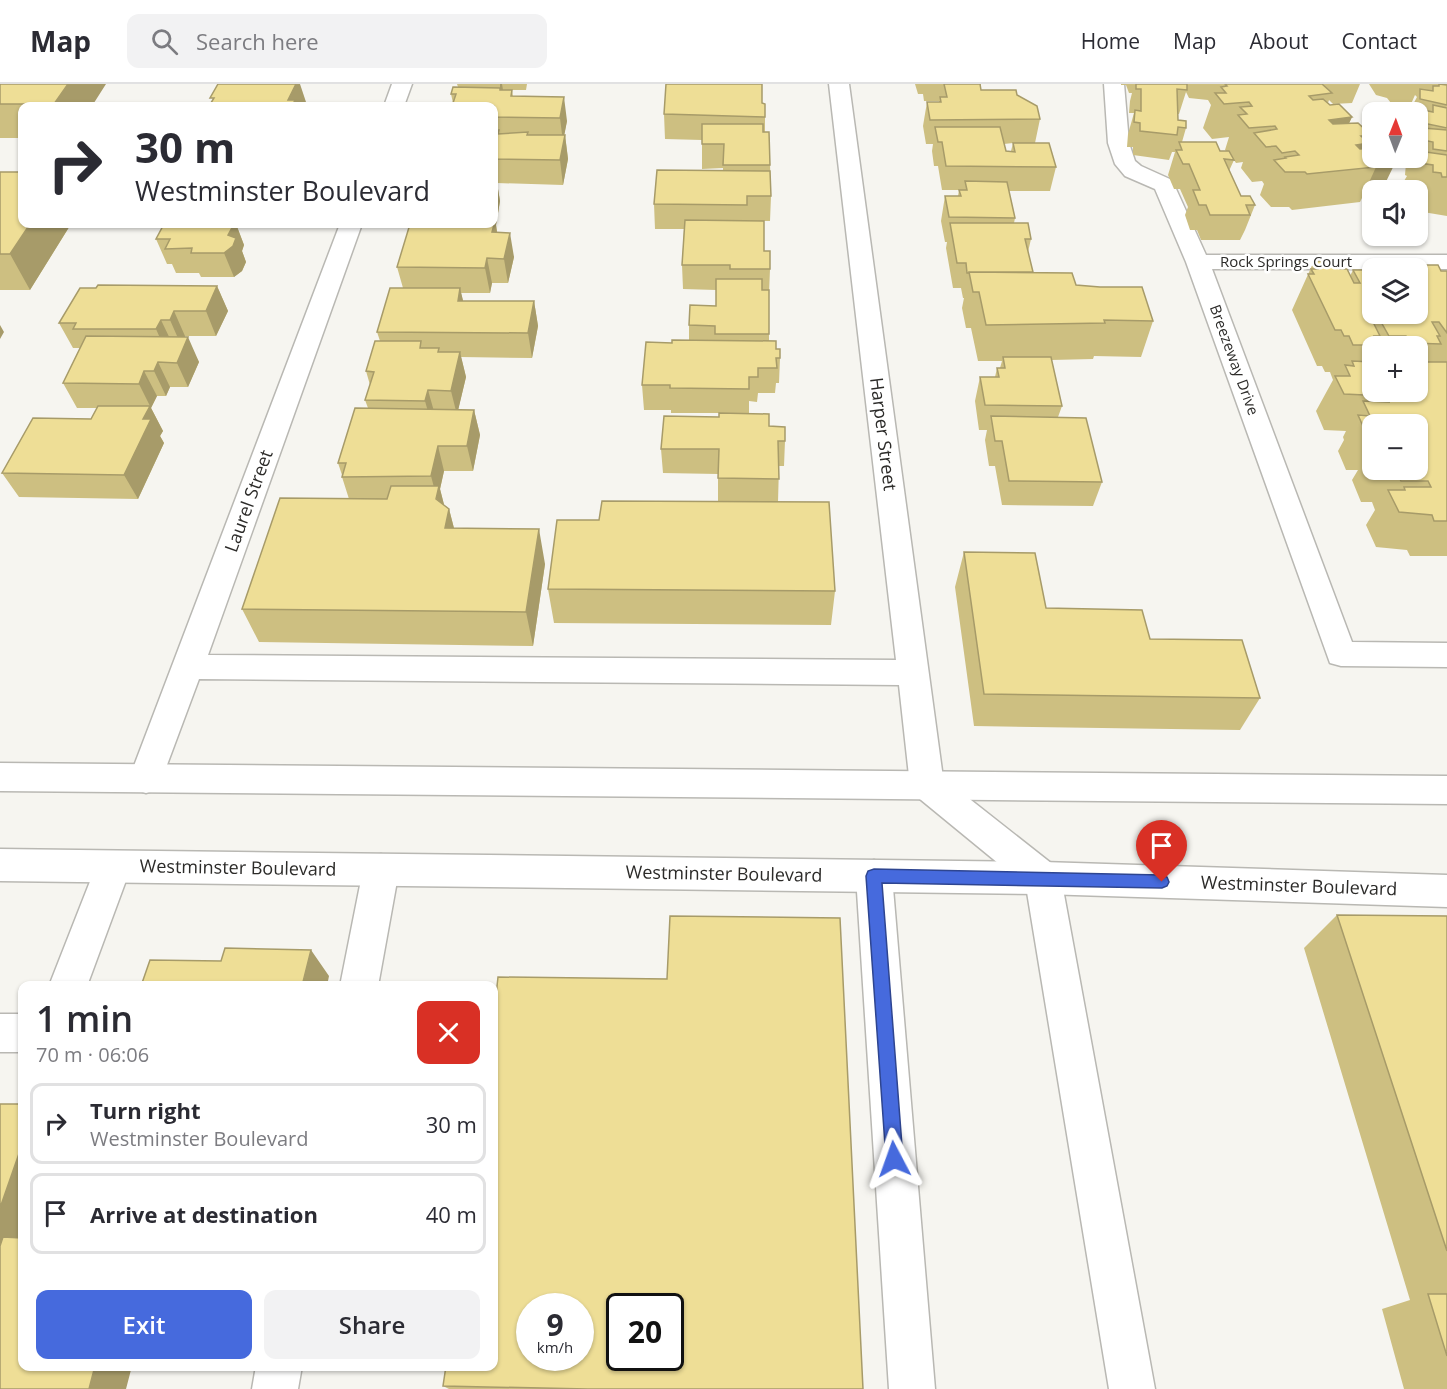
<!DOCTYPE html>
<meta charset="utf-8">
<style>
body{margin:0;font-family:"Open Sans",sans-serif;background:#f2f2f3;color:#2b2b33;height:100vh;display:flex;flex-direction:column;font-size:22px;white-space:nowrap}
*{box-sizing:border-box;margin:0}
p{font-size:20px;color:#7c7c81}
.icon{flex:none;width:33px;height:33px;fill:none;stroke:currentColor;stroke-width:2;stroke-linecap:round;stroke-linejoin:round}
.map{position:relative;flex:1;overflow:hidden}
.panel{position:absolute;left:18px;top:897px;width:480px;height:390px;display:flex;flex-direction:column;background:#fff;border-radius:12px;box-shadow:0 2px 4px #0004}
.panel>*{flex:none}
.guide{position:absolute;left:18px;top:18px;width:480px;height:126px;border-radius:12px;box-shadow:0 2px 4px #0004;background:#fff;color:#2b2b33;overflow:hidden}
.needle{width:39px;rotate:1deg}
.buttons{position:absolute;left:1362px;top:18px;display:grid;gap:12px}
.buttons a{display:grid;place-items:center;width:66px;height:66px;border-radius:12px;background:#fff;box-shadow:0 2px 4px #0004;font-size:30px}
.speed{position:absolute;left:516px;top:1209px;display:flex;gap:12px;font-size:30px;font-weight:700;text-align:center}
.speed>*{display:grid;place-content:center;width:78px;height:78px;border-radius:50%;background:#fff;box-shadow:0 2px 4px #0004;line-height:1}
.speed small{font-size:15px;font-weight:400}
.speed .limit{border:3px solid #111;border-radius:9px;background:#fff;color:#111}
.pin{position:absolute;display:grid;place-items:center;width:51px;height:51px;color:#fff;margin:-62px -26px;border-radius:50% 50% 50% 0;rotate:-45deg;box-shadow:0 0 6px #0007}
.pin .icon{rotate:45deg}
.me{position:absolute;width:66px;margin:-33px;rotate:356deg;stroke-linejoin:round;filter:drop-shadow(0 0 4px #0008)}
.turn{display:flex;align-items:center;gap:21px;height:126px;padding:0 18px;font-size:27px}
.turn .icon{width:78px;height:78px;stroke-width:2.5}
.turn b{display:block;font-size:42px;line-height:51px}
.round{display:grid;place-items:center;flex:none;width:63px;height:63px;border-radius:12px;background:#f2f2f3}
.summary{display:flex;align-items:center;justify-content:space-between;height:102px;padding:0 18px}
h1{font-size:36px;font-weight:600;line-height:45px}
.cta{display:flex;gap:12px;margin-top:auto;padding:12px 18px}
.cta a{flex:1;height:69px;border-radius:12px;background:#466add;color:#fff;font-size:24px;font-weight:600;line-height:69px;text-align:center}
.cta a+a{background:#f2f2f3;color:#2b2b33}
ul{padding:0;list-style:none}
li{display:flex;align-items:center;gap:18px;height:81px;margin:0 12px 9px;padding:0 6px;border:3px solid #e1e1e2;border-radius:12px}
li div{flex:1}
li b{display:block;font-size:22px}
li em{font-style:normal}
header{display:flex;align-items:center;gap:36px;box-sizing:border-box;height:84px;padding:0 30px;background:#fff;border-bottom:2px solid #e1e1e2}
header strong{font-size:28px}
nav{display:flex;gap:33px;margin-inline-start:auto;font-size:21px}
.search{width:420px;height:54px;background:#f2f2f3;display:flex;align-items:center;gap:15px;box-sizing:border-box;padding:0 21px;border-radius:12px;color:#7c7c81;font-size:22px}
.map>svg:first-child{display:block}
</style>
<header>
<strong>Map</strong>
<div class="search"><svg class="icon" aria-label="search" viewBox="0 0 24 24"><circle cx="10" cy="10" r="6"/><path d="M15 15l6 6"/></svg>Search here</div>
<nav><a>Home</a><a>Map</a><a>About</a><a>Contact</a></nav>
</header>
<div class="map">
<svg width="1447" height="1305" viewBox="0 0 1447 1305">
<rect width="100%" height="100%" fill="#f6f5f0"/>
<g fill="none" stroke-linecap="round" stroke-linejoin="round">
<defs>
<path id="minor" d="M392 0H412L404 22H384Z
M829 0H849L943 694 1056 783 1061 794 1155 1305H1109L1026 802 915 711 910 701 899 601 199 595 158 705 146 709 134 705 129 695 340 140H362L208 571 896 576Z
M1104 0H1124L1129 59 1135 77 1141 82 1172 96 1206 171H1447V185H1212L1352 558 1447 559V583L1341 582 1330 579 1186 178 1155 105 1125 92 1115 80 1108 59Z
M113 767 126 772 131 783 87 902H49L100 772Z
M381 770 394 775 399 786 378 902H340L363 786 368 775Z
M874 776 887 781 892 792 935 1305H889L856 792 861 781Z
M0 930H22V968H0Z
M256 1282H302L298 1305H252Z"/>
<path id="major" d="M0 679 1447 692V720L0 707Z
M0 765 1043 778 1447 791V823L1043 810 0 797Z"/>
</defs>
<use href="#minor" stroke="#b9b8b3" stroke-width="3"/>
<use href="#major" stroke="#b9b8b3" stroke-width="3"/>
<use href="#minor" fill="#fff" fill-rule="evenodd"/>
<use href="#major" fill="#fff" fill-rule="evenodd"/>
</g>
<path fill="#cdbf81" fill-rule="evenodd" d="M0 0 92 22H22V54H0Z
M457 0H527L526 6H512L513 12 567 37 564 51H565L568 75 563 101 497 99 500 117 496 141 497 149 514 173 508 199H492L490 209H461L463 217H534L538 242 532 274 461 273 466 293 458 326H474L480 351 473 387H444L440 405 444 421 449 425 454 444 545 480 533 562 259 558 242 525 349 415 342 393V391L338 379 368 324 365 316 370 301 366 287 380 257 377 248 403 204 397 183 494 140V22L453 19 451 10 458 3Z
M915 0H981V6L1017 11 1040 35 1035 59 1056 83 1050 107H1009L1015 134 1014 139 1031 155 1028 168 1033 188 1076 201 1153 237 1141 273 1094 272 1093 275 1051 276 1062 322 1058 333 1102 398 1093 422 1002 421 995 382H989L985 356 987 346H979L975 317 980 293H995L997 284H1000L1002 277H978L971 244H966L962 224 964 214H963L961 204H953L946 164 947 158H945L941 137 945 112H958L959 106H942L938 82H934L932 67 933 60H926L923 42 927 18H939V17H924L923 10H918ZM1013 59 1011 67H1006L1004 60Z
M1121 0H1360L1352 19 1333 20 1329 16 1328 19 1330 21 1352 33 1349 39 1371 51 1367 58 1369 59 1366 65 1396 74 1372 106V112L1362 114 1360 118 1292 126 1289 123H1271L1260 111 1264 100 1262 97 1252 98 1241 84 1243 78 1236 79 1234 76 1229 87 1241 112 1255 121 1245 146 1240 156H1201L1197 146H1190L1185 131 1188 123 1180 105H1174L1168 91 1175 68H1172L1169 76 1133 71V63H1127L1128 50 1134 29H1129L1130 17 1132 9H1129L1126 1H1121ZM1186 8 1189 14 1208 16 1211 21 1203 44 1212 55 1229 53 1225 66 1226 67H1220L1182 58 1186 44 1178 36V30H1179Z
M1369 0H1447V132L1423 128V125L1418 124V106H1401V102L1407 92 1405 91 1406 79 1408 74H1406H1418V28H1409L1417 13 1415 11 1411 20 1391 19 1387 14 1376 11Z
M765 20V48H769L771 112 770 137H746L764 167 770 185 769 210V257L776 265 780 274 779 299H776L775 309H758L757 318 749 317V329L769 342 785 357 784 382H779L778 418 835 507 831 541 554 539 548 505 599 436 718 417V390L663 389 661 365 719 333V329H671V326H644L642 301 672 259 689 256V241L716 222V206L683 205 682 181 684 145H655L654 120 723 86V84L702 85V56L665 55 664 30Z
M0 88 22 140H71L30 206H0Z
M164 140H236L244 161 242 167 246 178 242 187 234 193H201L199 189H176L172 180H167L156 155Z
M1314 177 1340 185 1350 192 1353 186H1364L1367 180 1418 230V184H1408L1410 181 1441 187H1447V472H1410L1407 466 1376 463 1366 441 1375 426 1372 418H1361L1352 396 1358 386H1346L1338 367 1344 356 1343 353 1346 347 1324 346 1316 327 1333 296 1330 288H1325L1322 282H1317L1292 226ZM1372 262H1418V308H1372ZM1372 340H1418V386H1372Z
M217 202 228 227 216 252H185V253L199 278 188 303H170L166 312H157L151 324 163 347 160 352 164 359 138 415 19 413 2 389 91 335 97 324H77L63 299 80 264H73L59 239Z
M964 468 1046 524 1150 555 1260 614 1240 646 974 642 955 503Z
M1337 831 1447 832V1305H1404L1382 1225 1410 1216 1304 864Z
M443 1302 863 1305H449Z"/>
<path fill="#a79b69" d="M68 0H106L92 22H56L54 20Z
M295 0H300L306 18 304 22H291L288 16Z
M500 0H502L503 6H500Z
M564 13 567 37 563 58 560 34Z
M1352 33 1336 67 1329 36Z
M565 51 568 75 563 101 560 76Z
M1369 59 1357 85 1356 61Z
M1397 75 1382 106H1372V112L1362 114 1376 83 1374 80Z
M494 87 495 96 496 93 500 117 496 141 499 161 492 148 494 140Z
M30 140H71L30 206 10 170Z
M233 140H236L244 161 242 167 246 178 242 187 234 193 224 169 228 151Z
M510 149 514 173 508 199 504 175Z
M487 174 492 199 490 209 485 184Z
M217 202 228 227 216 252 206 227Z
M460 204 466 229 458 217Z
M534 217 538 242 532 274 528 249Z
M174 227 185 252 181 261 170 236Z
M161 236 173 261 167 270 156 245Z
M0 241 4 248 0 255Z
M188 253 199 278 188 303 177 279Z
M460 268 466 293 457 331 451 307Z
M158 278 170 303 166 312 154 287Z
M144 287 157 312 151 324 139 300Z
M428 306 435 331 432 342 425 317Z
M150 322 163 347 160 352 164 359 138 415 124 391 143 335Z
M474 326 480 351 473 387 467 362Z
M438 362 444 387 440 405 447 432 449 425 458 460 454 479 431 392Z
M539 445 545 480 533 562 526 528Z
M311 866 329 892 327 902H302Z
M22 1061V1215L0 1274V1124Z
M95 1282H132L126 1305H89Z"/>
<path fill="#eede96" stroke="#a79b69" stroke-width="1.5" fill-rule="evenodd" d="M0 0H68L54 20H0Z
M218 0H296L288 16H295L292 22H209L214 14H210Z
M666 0H762V19L765 20V33L664 30Z
M944 0H980L981 6H1016L1017 11 1037 22 1040 35 930 36 927 18H941L940 13H947Z
M1136 0H1187V6L1177 5 1178 36 1186 37V44L1178 43 1177 51 1140 47V39L1134 38 1135 26 1141 27V5H1136Z
M1225 0H1322L1332 9 1309 12 1313 16 1323 15 1330 21 1339 20 1352 33 1329 36 1333 40 1358 39 1371 51 1361 52 1369 59 1356 61 1360 65 1372 64V74H1396L1397 75 1374 80 1376 83 1307 90 1305 88H1285L1274 76 1286 74 1285 73 1299 71 1295 67 1282 69 1276 62 1266 63 1254 49 1277 45 1275 42 1249 44 1238 31 1247 30 1240 23 1252 22 1249 18 1224 20 1215 9H1226L1221 3 1227 2Z
M1439 0 1447 1V21L1420 15V5L1433 7V2H1439Z
M453 3 500 4V6H512L511 12 564 13 560 34 494 33V22H452L456 10H451Z
M1433 21 1447 24V44L1423 39V26L1433 28Z
M702 40H763V48H769L770 81H723L724 60H702Z
M935 43H1000L1006 67 1015 68 1013 59H1049L1056 83 946 82 942 58H938Z
M1423 44 1447 46V67L1433 65V58L1423 56Z
M494 46H499L498 50 528 48 527 51H565L560 76 494 75Z
M1179 58H1216L1220 67H1229L1234 76 1224 75 1241 112H1250L1255 121H1246L1250 131H1210L1206 121H1199L1193 106H1200L1189 80H1183L1176 66H1182Z
M1419 67 1447 71V93H1442L1441 89 1433 88V81L1419 79Z
M657 86 770 87 771 112H747V121L654 120Z
M0 88H22V140H30L10 170H0Z
M494 93H496L494 104Z
M965 97 1007 98 1015 134 949 133 945 112H961L959 106H967Z
M685 136 764 137V167H770V185H730V181H682Z
M494 137H495L492 148 510 149 504 175 487 174 485 184 397 183 410 140H494Z
M950 139H1028L1031 155H1025L1033 188H969V189H967L966 179H957Z
M164 140H234L228 151 236 154 233 162 224 169H191L192 164 165 165 170 155H156Z
M1314 177H1336L1340 185H1347L1354 199H1360L1353 186H1370L1367 180 1396 181 1399 184H1372V230H1418V184H1411L1410 181H1438L1441 187H1447V249L1439 238H1432L1440 252H1437L1441 260 1410 259 1406 252H1389L1381 238H1373L1380 252H1374L1379 261H1353L1349 252H1344L1341 246H1335L1308 190H1314L1311 185H1318Z
M969 188 1072 189 1076 201 1100 203H1142L1153 237 1104 236 1105 239 986 241 979 208H973Z
M716 195H762V206H769V250H715V242L689 241 690 221 716 222Z
M98 201 217 202 206 227H174L170 236H161L156 245H73L76 239H59L80 204H96Z
M390 204H460L458 217H534L528 249 377 248Z
M86 252 188 253 177 279 158 278 154 287H144L139 300 63 299Z
M672 256 776 257V265H780V274H776L777 284H758V293H749V305L670 304V301H642L646 258 672 259Z
M375 257H421L420 264H439L438 268H460L451 307 428 306 425 317 365 316 374 288 366 287Z
M1003 273H1051L1062 322 985 321 980 293H999L997 284H1005Z
M1352 277 1372 278V308H1418V278H1447V437H1434L1432 431 1399 428 1388 406H1405L1404 403H1431L1428 397H1401L1395 386H1418V340H1372V351H1367L1358 331 1370 332 1363 317 1389 318 1386 312 1344 310 1335 292H1350L1345 281 1354 282Z
M98 322H150L143 335H151L124 391 2 389 33 334 91 335Z
M355 324 474 326 467 362H438L431 392 342 393 346 379H338Z
M719 329 769 330V342L785 343V357H778L779 395 718 394 719 365H661L664 332 719 333Z
M991 332 1086 334 1102 398 1009 397 1002 357H995Z
M391 402H439L436 415 449 425 445 444 539 445 526 528 242 525 280 414 387 415Z
M602 417 829 418 835 507 548 505 557 436H599Z
M964 468 1035 469 1046 524 1142 526 1150 555 1242 556 1260 614 984 610Z
M1337 831 1447 832V1167Z
M670 832 840 834 863 1305H588L443 1302 446 1282H494V930L498 893 667 895ZM530 1222H580V1274H530ZM620 1222H670V1274H620Z
M225 864 311 866 302 902H141L150 876 221 877Z
M0 1020H22V1061L0 1124Z
M3 1153 22 1154V1282H95L89 1305H0V1162Z
M1428 1210H1447V1272Z"/>
<path fill="#466add" stroke="#2e4590" stroke-width="1.5" d="M874 785 1162 791 1167 793 1169 798 1167 802 1162 804 882 799 903 1075 900 1081 894 1084 888 1081 886 1075 866 792 868 787Z"/>
<g text-anchor="middle" stroke-width="5" stroke-linejoin="round" paint-order="stroke">
<g font-size="15" fill="#2c2b29" stroke="#fff">
<text x="1286" y="183">Rock Springs Court</text>
<text transform="translate(1234 276) rotate(70)" y="5">Breezeway Drive</text>
</g>
<g font-size="18" fill="#2c2b29" stroke="#fff">
<text transform="translate(883 350) rotate(83)" y="6">Harper Street</text>
<text transform="translate(249 417) rotate(-70)" y="6">Laurel Street</text>
<text transform="translate(238 784) rotate(1)" y="6">Westminster Boulevard</text>
<text transform="translate(724 790) rotate(1)" y="6">Westminster Boulevard</text>
<text transform="translate(1299 802) rotate(2)" y="6">Westminster Boulevard</text>
</g>
</g>
</svg>
<div class="buttons">
<a><svg class="needle" viewBox="-14 -14 28 28"><path d="M0-13l5 13h-10z" fill="#e53935"/><path d="M0 13l5-13h-10z" fill="#7c7c81"/></svg></a>
<a><svg class="icon" aria-label="sound" viewBox="0 0 24 24"><path d="M4 9h4l5-4v14l-5-4H4zM17 9q2 3 0 6"/></svg></a>
<a><svg class="icon" aria-label="layers" viewBox="0 0 24 24"><path d="M12 4l9 5-9 5-9-5zM3 14l9 5 9-5"/></svg></a>
<a>+</a>
<a>−</a>
</div>
<div class="speed"><div>9<small>km/h</small></div><div class="limit">20</div></div>
<div class="pin" style="left:1162px;top:798px;background:#d93025"><svg class="icon" aria-label="arrive" viewBox="0 0 24 24"><path d="M6 21V4h12l-3 4 3 4H6"/></svg></div>
<svg class="me" style="left:894px;top:1075px" viewBox="-20 -20 40 40"><path d="M0-17L14 15 0 8-14 15z" fill="#466add" stroke="#fff" stroke-width="4"/></svg>
<div class="guide">
<div class="turn"><svg class="icon" aria-label="right" viewBox="0 0 24 24"><path d="M7 20v-9h11M14 6l5 5-5 5"/></svg><div><b>30 m</b>Westminster Boulevard</div></div>
</div>
<section class="panel">
<div class="summary"><div><h1>1 min</h1><p>70 m · 06:06</p></div><a class="round" style="background:#d93025;color:#fff"><svg class="icon" aria-label="close" viewBox="0 0 24 24"><path d="M6 6l12 12M18 6L6 18"/></svg></a></div>
<ul>
<li><svg class="icon" aria-label="right" viewBox="0 0 24 24"><path d="M7 20v-9h11M14 6l5 5-5 5"/></svg><div><b>Turn right</b><p>Westminster Boulevard</p></div><em>30 m</em></li>
<li><svg class="icon" aria-label="arrive" viewBox="0 0 24 24"><path d="M6 21V4h12l-3 4 3 4H6"/></svg><div><b>Arrive at destination</b></div><em>40 m</em></li>
</ul>
<div class="cta"><a>Exit</a><a>Share</a></div>
</section>
</div>
